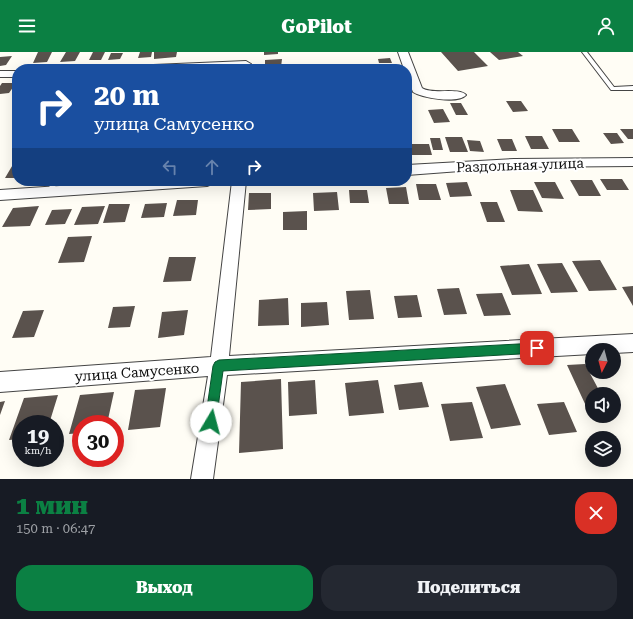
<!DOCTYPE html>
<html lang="ru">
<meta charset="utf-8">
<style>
body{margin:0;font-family:"Roboto Serif",serif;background:#242831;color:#f1f3f6;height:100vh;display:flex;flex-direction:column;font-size:15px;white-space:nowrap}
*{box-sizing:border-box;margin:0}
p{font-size:13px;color:#9ea1a6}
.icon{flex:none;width:22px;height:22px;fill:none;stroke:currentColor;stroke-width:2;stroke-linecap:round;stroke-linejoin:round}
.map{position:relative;height:427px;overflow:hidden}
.side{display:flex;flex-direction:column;background:#171b24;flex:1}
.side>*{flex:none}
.hud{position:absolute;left:12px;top:12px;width:400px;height:122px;border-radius:16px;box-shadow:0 4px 16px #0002;background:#1a4fa0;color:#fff;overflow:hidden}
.needle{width:26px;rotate:186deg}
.fabs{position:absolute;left:585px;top:291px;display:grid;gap:8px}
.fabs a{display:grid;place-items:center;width:36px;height:36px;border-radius:50%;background:#171b24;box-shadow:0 4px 16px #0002;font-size:20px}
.speed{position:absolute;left:12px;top:363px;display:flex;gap:8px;font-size:20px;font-weight:700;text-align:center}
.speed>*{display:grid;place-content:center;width:52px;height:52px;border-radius:50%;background:#171b24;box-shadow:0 4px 16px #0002;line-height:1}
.speed small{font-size:10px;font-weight:400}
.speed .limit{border:6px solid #d22;background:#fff;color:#111}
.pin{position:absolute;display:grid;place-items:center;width:34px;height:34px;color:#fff;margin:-17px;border-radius:8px;box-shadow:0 2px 6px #0006}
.me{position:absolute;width:44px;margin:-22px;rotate:8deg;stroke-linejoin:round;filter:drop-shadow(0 0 3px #0008)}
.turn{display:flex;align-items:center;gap:14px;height:84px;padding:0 16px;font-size:18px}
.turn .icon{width:52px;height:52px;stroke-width:2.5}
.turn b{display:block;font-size:28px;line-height:34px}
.lanes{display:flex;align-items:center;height:38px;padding:0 16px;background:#0003;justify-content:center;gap:20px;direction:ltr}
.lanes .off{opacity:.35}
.round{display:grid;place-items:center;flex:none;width:42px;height:42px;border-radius:16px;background:#242831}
.headline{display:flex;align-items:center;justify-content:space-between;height:68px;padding:0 16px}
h1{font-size:24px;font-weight:800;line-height:30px;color:#0b8043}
.cta{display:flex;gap:8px;margin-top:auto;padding:8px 16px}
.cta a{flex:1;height:46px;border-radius:16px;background:#0b8043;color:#fff;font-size:16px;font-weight:800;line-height:46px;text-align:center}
.cta a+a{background:#242831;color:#f1f3f6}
header{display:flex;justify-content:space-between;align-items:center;height:52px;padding:0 16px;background:#0b8043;color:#fff;font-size:18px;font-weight:800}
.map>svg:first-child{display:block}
</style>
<header><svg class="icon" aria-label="menu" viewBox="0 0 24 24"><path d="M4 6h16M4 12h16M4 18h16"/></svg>GoPilot<svg class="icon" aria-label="person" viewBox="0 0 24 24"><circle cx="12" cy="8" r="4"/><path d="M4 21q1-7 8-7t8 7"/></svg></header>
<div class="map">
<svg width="633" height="427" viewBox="0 0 633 427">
<rect width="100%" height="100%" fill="#fffdf5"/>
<path fill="#5a524d" d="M38 0H52L47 10 33 11Z
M66 0H80L75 9 60 10Z
M93 0H105L101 8H89Z
M140 0H152L151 5 138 6Z
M154 0H177L176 5 154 7Z
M264 0H278V2L264 3Z
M441 0H474L488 14 458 19Z
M490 0H518L523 4 499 8Z
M111 1H123L120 7 108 8Z
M12 4 6 13 0 14V5Z
M390 6 392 11H379L378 7Z
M282 7 281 15 265 16V8Z
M2 31H16L9 41 0 42V34Z
M506 49H521L528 59 513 60Z
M450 51H461L468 63H456Z
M443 57 450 70 434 71 428 58Z
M552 77H572L580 90H559Z
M620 77H633V87H628Z
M603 81H617L624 91 611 92Z
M525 84H542L549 97H531Z
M445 85H462L468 100H450Z
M430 86H440L443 98H433Z
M497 87H512L517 99H502Z
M467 88 480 89 484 100 470 99Z
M408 92H429L432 103H410Z
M15 109H17L16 126H5Z
M600 127H622L629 138H607Z
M570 128H592L601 144H579Z
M467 130 472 144 450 145 446 131Z
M534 130H555L564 147 542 146Z
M416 132H436L441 148H419Z
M406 135 409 152H389L386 136Z
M349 138H367L369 151H350Z
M510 138H533L543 160 518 159Z
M337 140 339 158 314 159 313 141Z
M249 141H271V157L248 158Z
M177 148H198L196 163 173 164Z
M480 150H497L505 170H487Z
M167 151 164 165 141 166 145 152Z
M109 152H130L125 170 103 171Z
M39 154 30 174 2 175 13 156Z
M105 154 98 172 74 173 82 155Z
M72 157 65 172 45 173 52 158Z
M307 159V178H283V160Z
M92 184 84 210 58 211 68 185Z
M169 205H196L191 229 163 230Z
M600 208 617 238 589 239 572 209Z
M562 211 578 240 551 241 537 212Z
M529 212 542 242 512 243 500 214Z
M633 234V254L622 235Z
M459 236 467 262 444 263 437 237Z
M370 238 374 267 349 268 346 239Z
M502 241 511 263 484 264 476 242Z
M417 243 422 265 398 266 394 244Z
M288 246 289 273 258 274 259 248Z
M327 250 329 273 301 275V251Z
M135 254 130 275 108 276 113 255Z
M44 258 34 285 12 286 23 259Z
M188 258 184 283 158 286 162 260Z
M585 312 601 342H592V353L586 354 567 313Z
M281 327 283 397 239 401 241 330Z
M315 328 317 362 289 364 288 330Z
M378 328 384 361 349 364 345 331Z
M422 330 429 355 399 358 394 333Z
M505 332 521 373 491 377 476 335Z
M166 336 160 375 128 378 135 338Z
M114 340 107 372H81V381L69 382 80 343Z
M58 343 49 372H21V387L9 388 24 346Z
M5 349 0 363V350Z
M472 350 483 386 450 389 441 352Z
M564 350 577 380 549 383 537 352Z"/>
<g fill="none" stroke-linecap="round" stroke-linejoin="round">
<defs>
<path id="lane" d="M582 0H587L614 35 633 34V38H611Z
M52 129H58L52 142 50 143 47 140Z"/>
<path id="street" d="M398 0H408L422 36C433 43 459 35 466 43 458 52 422 46 413 40L407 25V17H404Z
M246 9 251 12 250 14 201 17H125L130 14Z
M0 19H17V25H0Z
M633 106V114L514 115 407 123V113L514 107Z
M134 129H214L212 132 207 134 0 148V138Z
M232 129H246L229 304 633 282V300L614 301V298H592V302L227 323 213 427H191L208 324 0 340V320L211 305Z"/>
</defs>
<use href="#lane" stroke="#444" stroke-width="2"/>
<use href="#street" stroke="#444" stroke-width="2"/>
<use href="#lane" fill="#fff" fill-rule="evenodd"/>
<use href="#street" fill="#fff" fill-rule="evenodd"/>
</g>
<path fill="#0b8043" stroke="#07532c" d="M537 291 541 292 543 296 541 300 537 301 223 319 216 370 215 374 211 376 206 374 205 370 213 314 215 310 219 308Z"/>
<g text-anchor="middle" stroke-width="4" stroke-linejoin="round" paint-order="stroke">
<g font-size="14" fill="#111" stroke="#fff">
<text transform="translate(520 113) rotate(-2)" y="5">Раздольная улица</text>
<text transform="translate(137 320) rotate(-4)" y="5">улица Самусенко</text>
</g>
</g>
</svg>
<div class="fabs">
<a><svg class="needle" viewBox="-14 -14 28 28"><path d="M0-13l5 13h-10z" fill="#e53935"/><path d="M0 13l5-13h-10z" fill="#9ea1a6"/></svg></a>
<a><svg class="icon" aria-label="sound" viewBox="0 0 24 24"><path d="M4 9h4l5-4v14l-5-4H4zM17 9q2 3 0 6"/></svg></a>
<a><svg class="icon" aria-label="layers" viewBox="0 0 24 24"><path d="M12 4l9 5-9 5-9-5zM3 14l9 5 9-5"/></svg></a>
</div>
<div class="speed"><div>19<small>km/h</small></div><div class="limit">30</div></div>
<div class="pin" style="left:537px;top:296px;background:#d93025"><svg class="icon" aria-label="arrive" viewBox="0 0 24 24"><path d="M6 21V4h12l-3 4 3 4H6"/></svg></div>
<svg class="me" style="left:211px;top:370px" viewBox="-20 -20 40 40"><circle r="19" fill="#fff"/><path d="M0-13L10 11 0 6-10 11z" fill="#0b8043"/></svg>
<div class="hud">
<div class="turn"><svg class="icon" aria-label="right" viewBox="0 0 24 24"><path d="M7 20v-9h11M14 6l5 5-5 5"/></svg><div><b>20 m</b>улица Самусенко</div></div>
<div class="lanes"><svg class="icon off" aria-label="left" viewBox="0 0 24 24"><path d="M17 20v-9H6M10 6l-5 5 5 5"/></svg><svg class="icon off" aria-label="ahead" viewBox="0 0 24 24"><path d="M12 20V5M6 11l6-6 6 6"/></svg><svg class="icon" aria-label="right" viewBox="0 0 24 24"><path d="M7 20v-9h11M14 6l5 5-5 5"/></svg></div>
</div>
</div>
<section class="side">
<div class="headline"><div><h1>1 мин</h1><p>150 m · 06:47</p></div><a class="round" style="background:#d93025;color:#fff"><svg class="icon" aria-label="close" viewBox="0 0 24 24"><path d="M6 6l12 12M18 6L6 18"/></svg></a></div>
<div class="cta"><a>Выход</a><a>Поделиться</a></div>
</section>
